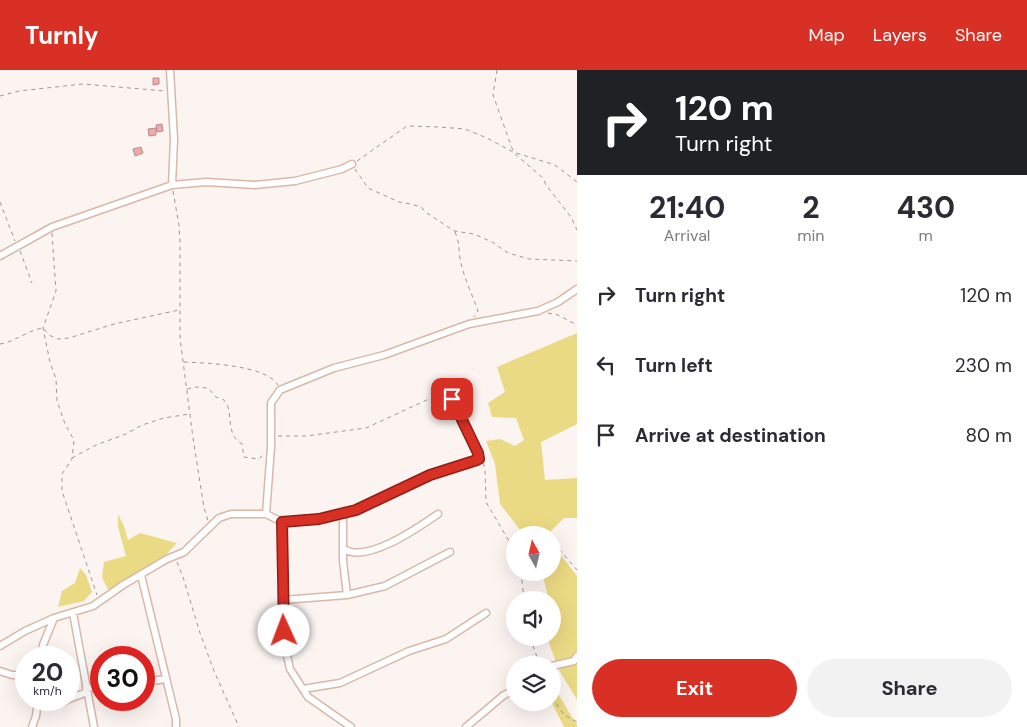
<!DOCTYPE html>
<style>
body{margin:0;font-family:"DM Sans",sans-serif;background:#f2f2f3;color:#2b2b33;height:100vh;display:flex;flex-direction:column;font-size:19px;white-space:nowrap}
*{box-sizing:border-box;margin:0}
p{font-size:16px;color:#7c7c81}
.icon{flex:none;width:28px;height:28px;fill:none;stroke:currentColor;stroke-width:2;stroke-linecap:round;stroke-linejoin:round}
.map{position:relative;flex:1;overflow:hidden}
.side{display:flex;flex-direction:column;background:#fff;width:450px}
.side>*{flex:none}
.banner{background:#202124;color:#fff;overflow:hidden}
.needle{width:32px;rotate:352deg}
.buttons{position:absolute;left:506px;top:456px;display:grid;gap:10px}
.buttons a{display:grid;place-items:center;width:55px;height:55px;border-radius:50%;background:#fff;box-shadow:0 5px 20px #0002;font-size:25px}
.speed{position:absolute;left:15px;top:576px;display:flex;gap:10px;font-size:25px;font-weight:700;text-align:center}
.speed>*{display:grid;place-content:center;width:65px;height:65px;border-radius:50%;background:#fff;box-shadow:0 5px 20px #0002;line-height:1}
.speed small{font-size:12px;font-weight:400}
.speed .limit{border:8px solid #d22;background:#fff;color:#111}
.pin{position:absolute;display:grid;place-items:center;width:42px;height:42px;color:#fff;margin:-21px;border-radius:10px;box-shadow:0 2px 8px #0006}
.me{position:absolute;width:55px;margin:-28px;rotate:358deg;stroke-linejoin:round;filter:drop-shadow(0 0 4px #0008)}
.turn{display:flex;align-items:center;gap:18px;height:105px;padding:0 15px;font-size:22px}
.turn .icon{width:65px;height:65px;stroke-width:2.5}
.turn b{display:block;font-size:35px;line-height:42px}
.eta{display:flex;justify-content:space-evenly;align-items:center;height:85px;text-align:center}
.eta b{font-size:30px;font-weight:700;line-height:35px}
.button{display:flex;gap:10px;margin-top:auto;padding:10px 15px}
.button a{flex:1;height:58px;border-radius:30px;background:#d93025;color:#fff;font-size:20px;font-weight:700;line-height:58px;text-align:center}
.button a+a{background:#f2f2f3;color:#2b2b33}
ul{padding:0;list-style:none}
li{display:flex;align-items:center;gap:15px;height:70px;padding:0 15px}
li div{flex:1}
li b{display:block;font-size:19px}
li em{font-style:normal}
header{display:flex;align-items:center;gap:30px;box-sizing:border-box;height:70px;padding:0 25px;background:#d93025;color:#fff}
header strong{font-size:24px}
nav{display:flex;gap:28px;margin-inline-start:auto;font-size:18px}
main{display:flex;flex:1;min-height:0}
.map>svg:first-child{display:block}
</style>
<header>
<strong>Turnly</strong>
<nav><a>Map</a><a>Layers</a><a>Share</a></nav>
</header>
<main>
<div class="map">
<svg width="577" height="657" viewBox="0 0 577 657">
<rect width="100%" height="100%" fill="#fbf4f1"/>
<path fill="#ebda84" d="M577 263V354L541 372 545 410 577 408V448H564L547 465H524L500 434 495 394 486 371 500 369 515 376 524 370 516 348 492 347 488 333 505 322 497 297Z
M118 444 124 456 128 470 140 463 177 473 161 490 108 520 102 507 104 492 126 486 118 457Z
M553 478 557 480 577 506V630L559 600 547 568H552V530H549L542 503 552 502Z
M80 498 86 505 92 522 84 531 58 537 62 521 75 513Z
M558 624 577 655V657H564L552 633 553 628Z"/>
<path fill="#f6a6a6" stroke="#b18f8e" d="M153 8H159V14L153 15Z
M162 54 163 61 157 62 156 55Z
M156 58V65L149 66 148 59Z
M141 77 143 83 135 86 133 79Z"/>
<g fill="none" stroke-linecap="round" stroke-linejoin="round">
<defs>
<path id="minor" d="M172 115 206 112 255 115 295 111 342 99 352 94
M0 186 52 157 172 115 174 69 170 0
M266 444 282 452 319 449 356 440 430 405 477 391 479 389 478 383 452 329
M282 452 283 551 284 572 290 599 308 627 351 657
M344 479C367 494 419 457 438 444
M141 505 176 649V657
M347 525 385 516 450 482
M283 530 347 525 343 491V443
M73 543 94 657
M0 576 25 561 54 548 93 536 123 515 167 489 184 482 219 448 231 444H266L271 377V333L280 320 334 298 384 285 469 254 538 241 558 232 577 219
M42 588 43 575 54 548
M552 596 574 591 577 586
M0 601 12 605H26
M144 612 166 609
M86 618 101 617
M303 619 340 613 409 581 446 569 486 543
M69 629 87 622
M62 633 67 630
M32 657 36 646 38 630
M466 657 504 625 515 620"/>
</defs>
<use href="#minor" stroke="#d8b8a9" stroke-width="9"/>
<path stroke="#a09792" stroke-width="1" stroke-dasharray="4 4" stroke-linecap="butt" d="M497 0 493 25 513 81
M0 26 19 21 83 14 165 21
M515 84 543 108 546 115 571 147 577 160
M357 91 407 56 439 57 465 59 487 68 513 82 555 95 577 112
M355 99 368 118 399 132 411 134 421 137 427 143 454 161 474 164 492 172 508 183 529 189 577 191
M173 121 179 155 180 173V268L193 368 204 438 208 451
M0 132 15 171
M455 162C460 174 458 176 460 188 463 206 472 224 478 241L474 247
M52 163 56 221 43 258 50 292 56 309 57 331 65 354 74 370 72 389 62 404V421L97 525
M20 181 32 213
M548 243 558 245 577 255
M0 274C15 272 28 260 43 258L49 265 58 269 69 268 114 254 179 240
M184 292C206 293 266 295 278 315
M187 319 196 317 208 318 216 327 224 330C226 333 229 338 229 341 231 354 229 366 242 374L244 387 259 389 265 383
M278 366H306L366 358 431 328 447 327
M72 388 96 375 126 364 142 355 164 348 189 344
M483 393 485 399 486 432 509 471 515 473
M509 472 515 486
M552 476 558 478 577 500
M177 492 183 507 200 563 214 601 239 657
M521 502 524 530
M530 568 540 595
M552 627 564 645 577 652"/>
<use href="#minor" stroke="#fff" stroke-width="6"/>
</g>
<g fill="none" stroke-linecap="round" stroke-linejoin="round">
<defs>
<path id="route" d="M284 561 282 452 319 449 356 440 430 405 477 390 479 389 478 383 452 329"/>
</defs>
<use href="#route" stroke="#8d1f18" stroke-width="12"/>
<use href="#route" stroke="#d93025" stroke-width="9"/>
</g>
</svg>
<div class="buttons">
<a><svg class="needle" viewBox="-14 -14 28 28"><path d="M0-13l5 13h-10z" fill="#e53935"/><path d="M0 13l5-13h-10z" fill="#7c7c81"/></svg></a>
<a><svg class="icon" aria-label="sound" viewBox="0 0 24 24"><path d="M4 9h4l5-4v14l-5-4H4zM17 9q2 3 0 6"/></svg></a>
<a><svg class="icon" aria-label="layers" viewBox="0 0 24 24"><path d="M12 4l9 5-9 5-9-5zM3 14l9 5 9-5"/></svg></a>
</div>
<div class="speed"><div>20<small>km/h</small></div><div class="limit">30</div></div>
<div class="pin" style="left:452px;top:329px;background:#d93025"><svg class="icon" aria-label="arrive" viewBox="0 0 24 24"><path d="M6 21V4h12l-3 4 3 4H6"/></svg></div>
<svg class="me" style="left:284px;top:561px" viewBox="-20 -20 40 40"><circle r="19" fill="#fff"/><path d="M0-13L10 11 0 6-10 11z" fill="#d93025"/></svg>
</div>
<section class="side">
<div class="banner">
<div class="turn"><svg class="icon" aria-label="right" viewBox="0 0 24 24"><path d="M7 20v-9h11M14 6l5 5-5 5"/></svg><div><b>120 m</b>Turn right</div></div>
</div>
<div class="eta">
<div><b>21:40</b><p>Arrival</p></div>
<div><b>2</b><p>min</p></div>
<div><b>430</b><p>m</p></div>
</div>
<ul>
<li><svg class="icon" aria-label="right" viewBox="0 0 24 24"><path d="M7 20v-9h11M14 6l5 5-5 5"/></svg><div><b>Turn right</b></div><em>120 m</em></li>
<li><svg class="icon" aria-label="left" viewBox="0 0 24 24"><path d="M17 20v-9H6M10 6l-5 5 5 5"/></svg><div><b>Turn left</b></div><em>230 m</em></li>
<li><svg class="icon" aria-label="arrive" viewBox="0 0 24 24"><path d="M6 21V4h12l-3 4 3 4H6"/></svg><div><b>Arrive at destination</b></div><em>80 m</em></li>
</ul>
<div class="button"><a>Exit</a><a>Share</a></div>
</section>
</main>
